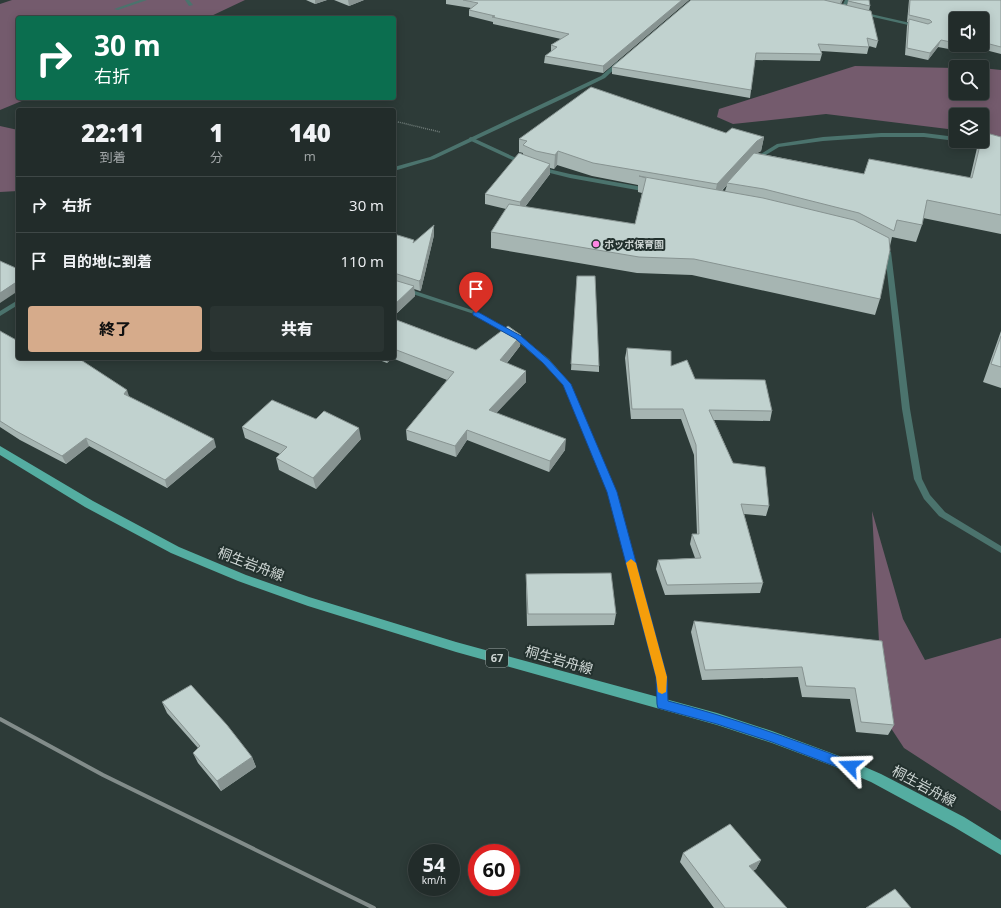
<!DOCTYPE html>
<html lang="ja">
<meta charset="utf-8">
<style>
body{margin:0;font-family:"Open Sans","Noto Sans JP",sans-serif;background:#2a3432;color:#f1f3f6;height:100vh;display:flex;flex-direction:column;font-size:15px;white-space:nowrap}
*{box-sizing:border-box;margin:0}
p{font-size:13px;color:#a2a7a8}
.icon{flex:none;width:22px;height:22px;fill:none;stroke:currentColor;stroke-width:2;stroke-linecap:round;stroke-linejoin:round}
.map{position:relative;flex:1;overflow:hidden}
.details{position:absolute;left:16px;top:108px;width:380px;height:252px;display:flex;flex-direction:column;background:#222c2a;border-radius:4px;box-shadow:0 2px 10px #0003,0 0 0 1px #3f4847}
.details>*{flex:none}
.hud{position:absolute;left:16px;top:16px;width:380px;height:84px;border-radius:4px;box-shadow:0 2px 10px #0003,0 0 0 1px #3f4847;background:#0b6e4f;color:#fff;overflow:hidden}
.controls{position:absolute;left:949px;top:12px;display:grid;gap:8px}
.controls a{display:grid;place-items:center;width:40px;height:40px;border-radius:4px;background:#222c2a;box-shadow:0 2px 10px #0003,0 0 0 1px #3f4847;font-size:20px}
.speed{position:absolute;left:408px;top:844px;display:flex;gap:8px;font-size:20px;font-weight:700;text-align:center}
.speed>*{display:grid;place-content:center;width:52px;height:52px;border-radius:50%;background:#222c2a;box-shadow:0 2px 10px #0003,0 0 0 1px #3f4847;line-height:1}
.speed small{font-size:10px;font-weight:400}
.speed .limit{border:6px solid #d22;background:#fff;color:#111}
.pin{position:absolute;display:grid;place-items:center;width:34px;height:34px;color:#fff;margin:-41px -17px;border-radius:50% 50% 50% 0;rotate:-45deg;box-shadow:0 0 4px #0007}
.pin .icon{rotate:45deg}
.me{position:absolute;width:44px;margin:-22px;rotate:292deg;stroke-linejoin:round;filter:drop-shadow(0 0 3px #0008)}
.turn{display:flex;align-items:center;gap:14px;height:84px;padding:0 12px;font-size:18px}
.turn .icon{width:52px;height:52px;stroke-width:2.5}
.turn b{display:block;font-size:28px;line-height:34px}
.eta{display:flex;justify-content:space-evenly;align-items:center;height:68px;text-align:center}
.eta b{font-size:24px;font-weight:800;line-height:28px}
.primary-button{display:flex;gap:8px;margin-top:auto;padding:8px 12px}
.primary-button a{flex:1;height:46px;border-radius:4px;background:#d6ab8b;color:#111;font-size:16px;font-weight:800;line-height:46px;text-align:center}
.primary-button a+a{background:#2a3432;color:#f1f3f6}
ul{padding:0;list-style:none}
li{display:flex;align-items:center;gap:12px;height:56px;padding:0 12px;border-top:1px solid #3f4847}
li div{flex:1}
li b{display:block;font-size:15px}
li em{font-style:normal}
.map>svg:first-child{display:block}
</style>
<div class="map">
<svg width="1001" height="908" viewBox="0 0 1001 908">
<rect width="100%" height="100%" fill="#2d3b38"/>
<path fill="#745b6d" d="M12 0H245L207 18H18V98H29L0 110V4Z
M855 66 956 68V93H982V68L1001 70V137L982 134V115H956V130L826 114 733 124 717 117 719 109Z
M0 126 18 130V191L0 192Z
M872 511 903 619 925 660 1001 638V811L904 748 883 716Z"/>
<g fill="none" stroke-linecap="round" stroke-linejoin="round">
<path stroke="#727e7b" stroke-width="1.5" stroke-dasharray="1 1" stroke-linecap="butt" d="M341 109 347 110
M394 121 440 132"/>
<path fill="#4b736d" fill-rule="evenodd" d="M140 0H147L118 10 114 9Z
M185 0H189L193 5 189 6Z
M881 133H924L956 137V141L924 137H881L823 141 779 147 756 161 751 160 777 144 823 137Z
M471 137 525 162 526 163 521 164 469 140V138Z
M965 141H979L1001 144V148L968 143Z
M540 167 570 174 648 188 651 190 648 192 570 178 538 170 537 169Z
M885 248 891 252 910 409 922 479 930 495 945 512 1001 546V553L939 516 924 499 914 479 902 409 885 253 882 250Z"/>
<path fill="#4b736d" fill-rule="evenodd" d="M845 0H849L844 10H840Z
M862 12 919 25V26L917 27 860 14V13Z
M618 61 622 62 605 78 562 99 434 159 394 171V167L430 157 601 76Z
M394 284 478 312 520 336 549 359 569 382 616 492 667 677V704L666 707 662 708 658 707 657 704V677L608 492 563 385 543 363 516 340 474 314 394 288Z
M18 300V305L0 316V311Z"/>
<path fill="#54ada1" fill-rule="evenodd" d="M0 446 93 501 179 547 246 575 309 597 456 642 717 713 772 731 842 757 881 774 964 817 1001 840V855L954 827 871 782 833 766 772 743 717 725 456 652 308 606 238 581 171 553 85 507 0 455Z"/>
<path stroke="#828c8a" stroke-width="4" d="M0 719 103 775 374 908"/>
</g>
<path fill="#a6b5b2" fill-rule="evenodd" d="M306 0H327L315 4Z
M334 0H364L349 6Z
M446 0H689L603 73 544 63 545 56 551 52V45L561 39 493 24V22L469 16V10L471 8 446 4Z
M691 0H843L841 4 847 5 848 1 870 6 869 11 878 41 876 48 869 46 867 54 821 51 822 54 820 61 755 60 750 98 612 74V67Z
M909 0H1001V54L966 45H982V19H956V45H958L954 50 938 47 928 60 905 55 907 26 908 22H907Z
M983 132 1001 137V234L923 218 922 225 916 242 892 237 890 246 880 299 875 315 692 275 637 273 491 248V232L506 209 485 204V194L523 155V153L519 152V139L726 133 764 137 761 151 757 153 864 174 970 178 977 148 980 141H982V135ZM557 165 592 176 638 185V192L642 193 635 224 525 207 550 174V168L554 169ZM727 185 725 191H722Z
M394 234 414 242 434 235 421 290 420 291 414 289 415 296 394 316Z
M577 276 599 366V372L571 370Z
M394 319 476 350 521 335 520 346 507 363 526 382 496 413 565 450 549 472 467 440 456 457 407 440 406 430 447 380 392 358 387 363 374 358H394Z
M0 331 18 358 129 397 216 447 167 488 89 446 66 464 20 440 0 427Z
M1001 331V388L983 382Z
M627 348 671 366 695 379 772 411 770 421 714 420 733 463 769 506 766 516 744 514 763 583 760 593 665 595 656 569 658 560 695 558 690 544 692 534H697L694 455 681 419H631L625 358Z
M242 427 361 439 316 489 279 470 276 458 280 454 245 438Z
M526 574 616 614 614 625 527 626 526 585Z
M694 621 882 641 894 725 888 735 856 732 850 699 802 697 798 677 702 680 691 632Z
M162 702 252 757 256 767 221 791 198 763 193 753 198 748 167 713Z
M683 853 761 860 756 869 753 871 787 908H714L680 862Z"/>
<path fill="#879391" d="M315 0H327L315 4Z
M348 0H364L349 6Z
M682 0H689L603 73V66Z
M841 0H843L839 6Z
M941 40 938 47 928 60 930 53Z
M956 45H958L954 50Z
M764 137 761 151 754 155 727 183V185L714 198 717 184 757 141Z
M558 151 557 165 554 169 555 155Z
M550 164V174L520 213V202Z
M434 225V235L421 290 420 291 419 281Z
M18 281V291L0 303V293Z
M414 286 415 296 394 316V305Z
M521 335 520 346 500 371V360Z
M387 358H392L387 363Z
M526 371V382L489 421V410Z
M127 390 130 399 124 394Z
M359 428 361 439 316 489 313 478Z
M467 430V440L456 457 455 446Z
M86 438 89 446 66 464 62 456Z
M214 439 216 447 167 488 165 480Z
M566 439 565 450 549 472 550 461Z
M252 757 256 767 221 791 217 781Z
M761 860 756 869 745 875 749 866Z"/>
<path fill="#c1d2cf" stroke="#879391" d="M463 0H682L603 66 545 56 557 47 551 45 569 34 492 17 495 16 469 10 478 3Z
M691 0H824L871 11 878 41 867 38 869 47 818 44 822 54 756 53 751 90 612 67Z
M849 0H869L870 6 848 1Z
M910 0H1001V47L982 42V19H956V43L941 40 930 53 907 48 909 19 928 24 932 22 930 20 909 15Z
M591 87 726 133 732 128 764 137 757 141 717 184 593 163 558 151 555 155 536 151 523 145 527 141 519 139Z
M983 132 1001 137V215L927 200 922 225 897 220 894 231 859 213 764 189 727 183 754 153 864 174 869 159 972 178 981 141H982V136Z
M519 153 550 164 520 202 485 194Z
M639 176 763 198 854 220 889 238 890 250 880 299 694 259 639 257 491 232 509 204 635 224 646 178Z
M434 225 421 279 419 281 394 273V260L397 257 394 256V234L414 240 413 243Z
M0 261 18 269V281L0 293Z
M577 276H595L599 366 571 364Z
M394 280 414 286 394 305Z
M394 319 476 350 508 326 515 331 521 335 500 360 526 371 489 410 566 439 550 461 467 430 455 446 406 430 454 372 394 349Z
M0 331 18 341V358H78L127 390 124 394 214 439 165 480 86 438 62 456 16 431 0 421Z
M1001 336V367L991 364Z
M627 348 671 351V366L687 360 695 379 765 380 772 411 709 410 733 463 765 467 769 506 741 504 763 583 667 585 658 560 701 558 692 534H699L696 445 683 409H632Z
M272 400 316 419 324 411 359 428 313 478 276 458 287 447 242 427Z
M611 573 616 614H528L526 574Z
M694 621 882 641 894 725 861 722 855 688 806 686 802 667 705 670Z
M191 685 227 725 252 757 217 781 193 753 200 746 162 702Z
M730 824 761 860 749 866 787 908H725L683 853Z
M895 889 911 908H866Z"/>
<path fill="#1a73e8" stroke="#114b97" d="M473 312H478L521 336 549 360 571 384 617 492 667 677 668 701C730 717 790 738 850 761L854 762 856 766 854 770 850 772 772 742 717 724 658 708 657 704 656 677 607 492 563 385 543 363 516 339 473 315Z"/>
<path fill="#f59e0b" d="M631 559 636 563 667 677 666 692 662 694 658 692 656 677 626 563Z"/>
<circle fill="#fd86e2" stroke="#23312e" stroke-width="1.5" cx="596" cy="244" r="4"/>
<g text-anchor="middle" stroke-width="4" stroke-linejoin="round" paint-order="stroke">
<g font-size="10" font-weight="bold" fill="#cdd5d3" stroke="#23312e" text-anchor="start">
<text x="604" y="248">ポッポ保育園</text>
</g>
<rect fill="#23312e" stroke="#9aa4a2" stroke-width="1" x="486" y="649" width="22" height="18" rx="3"/>
<g font-size="11" font-weight="bold" fill="#cdd5d3">
<text x="497" y="662">67</text>
</g>
<g font-size="14" fill="#cdd5d3" stroke="#23312e">
<text transform="translate(251 564) rotate(21)" y="5">桐生岩舟線</text>
<text transform="translate(559 660) rotate(16)" y="5">桐生岩舟線</text>
<text transform="translate(924 786) rotate(28)" y="5">桐生岩舟線</text>
</g>
</g>
</svg>
<div class="controls">
<a><svg class="icon" aria-label="sound" viewBox="0 0 24 24"><path d="M4 9h4l5-4v14l-5-4H4zM17 9q2 3 0 6"/></svg></a>
<a><svg class="icon" aria-label="search" viewBox="0 0 24 24"><circle cx="10" cy="10" r="6"/><path d="M15 15l6 6"/></svg></a>
<a><svg class="icon" aria-label="layers" viewBox="0 0 24 24"><path d="M12 4l9 5-9 5-9-5zM3 14l9 5 9-5"/></svg></a>
</div>
<div class="speed"><div>54<small>km/h</small></div><div class="limit">60</div></div>
<div class="pin" style="left:476px;top:313px;background:#d93025"><svg class="icon" aria-label="arrive" viewBox="0 0 24 24"><path d="M6 21V4h12l-3 4 3 4H6"/></svg></div>
<svg class="me" style="left:850px;top:766px" viewBox="-20 -20 40 40"><path d="M0-17L14 15 0 8-14 15z" fill="#1a73e8" stroke="#fff" stroke-width="4"/></svg>
<div class="hud">
<div class="turn"><svg class="icon" aria-label="right" viewBox="0 0 24 24"><path d="M7 20v-9h11M14 6l5 5-5 5"/></svg><div><b>30 m</b>右折</div></div>
</div>
<section class="details">
<div class="eta">
<div><b>22:11</b><p>到着</p></div>
<div><b>1</b><p>分</p></div>
<div><b>140</b><p>m</p></div>
</div>
<ul>
<li><svg class="icon" aria-label="right" viewBox="0 0 24 24"><path d="M7 20v-9h11M14 6l5 5-5 5"/></svg><div><b>右折</b></div><em>30 m</em></li>
<li><svg class="icon" aria-label="arrive" viewBox="0 0 24 24"><path d="M6 21V4h12l-3 4 3 4H6"/></svg><div><b>目的地に到着</b></div><em>110 m</em></li>
</ul>
<div class="primary-button"><a>終了</a><a>共有</a></div>
</section>
</div>
